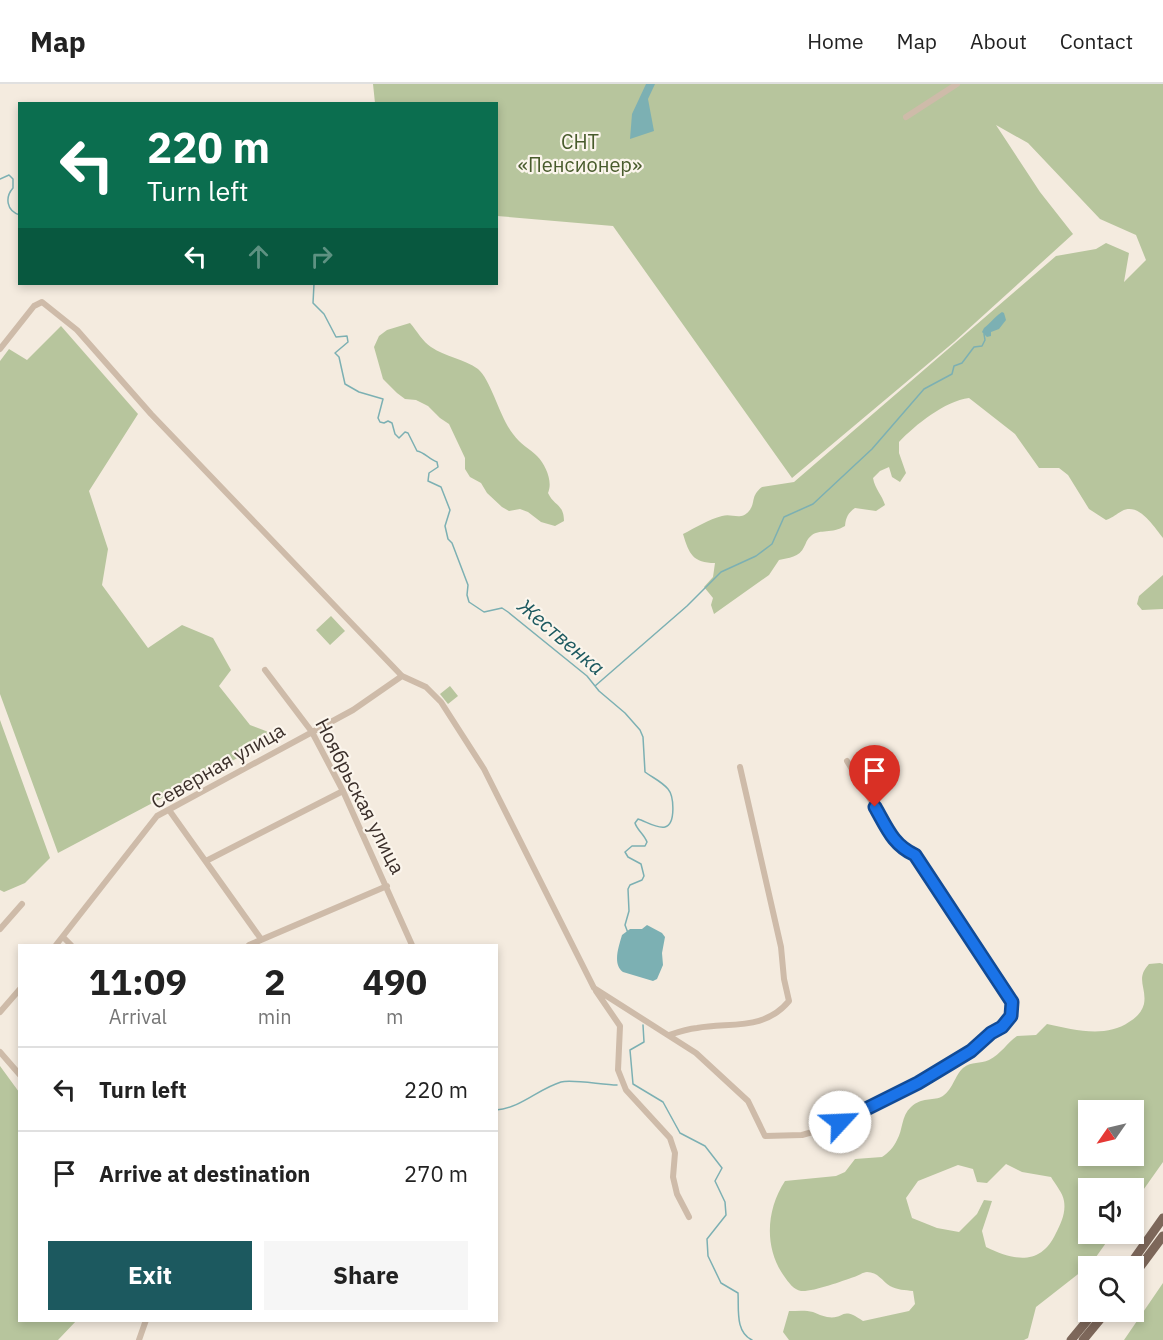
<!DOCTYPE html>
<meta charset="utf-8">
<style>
body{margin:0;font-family:"IBM Plex Sans",sans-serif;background:#f6f6f6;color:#222;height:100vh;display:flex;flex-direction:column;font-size:22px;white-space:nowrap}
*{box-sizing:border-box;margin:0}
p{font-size:20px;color:#767676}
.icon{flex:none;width:33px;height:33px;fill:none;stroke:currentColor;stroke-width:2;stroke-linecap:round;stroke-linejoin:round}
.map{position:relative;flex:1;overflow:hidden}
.side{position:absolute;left:18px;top:860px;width:480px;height:378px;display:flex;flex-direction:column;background:#fff;border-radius:0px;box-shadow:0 3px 9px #0003}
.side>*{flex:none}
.banner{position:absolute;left:18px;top:18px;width:480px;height:183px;border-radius:0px;box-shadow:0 3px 9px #0003;background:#0b6e4f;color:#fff;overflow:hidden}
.needle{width:39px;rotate:236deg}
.controls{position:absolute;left:1078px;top:1016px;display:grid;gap:12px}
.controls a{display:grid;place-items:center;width:66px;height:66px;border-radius:0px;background:#fff;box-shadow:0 3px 9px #0003;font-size:30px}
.pin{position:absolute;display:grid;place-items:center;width:51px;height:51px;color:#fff;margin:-62px -26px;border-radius:50% 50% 50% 0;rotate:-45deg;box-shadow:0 0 6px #0007}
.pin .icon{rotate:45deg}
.me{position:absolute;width:66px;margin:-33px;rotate:65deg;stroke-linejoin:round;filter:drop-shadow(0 0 4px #0008)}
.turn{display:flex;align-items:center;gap:21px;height:126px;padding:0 30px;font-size:27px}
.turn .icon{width:78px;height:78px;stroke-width:2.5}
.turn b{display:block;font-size:42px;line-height:51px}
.lanes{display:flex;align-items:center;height:57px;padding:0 30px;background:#0003;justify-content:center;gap:30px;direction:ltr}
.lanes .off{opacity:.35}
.eta{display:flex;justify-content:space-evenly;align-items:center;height:102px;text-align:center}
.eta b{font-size:36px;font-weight:700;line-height:42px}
.action{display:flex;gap:12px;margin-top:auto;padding:12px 30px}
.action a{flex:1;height:69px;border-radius:0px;background:#1c595f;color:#fff;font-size:24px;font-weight:700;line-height:69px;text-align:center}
.action a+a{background:#f6f6f6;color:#222}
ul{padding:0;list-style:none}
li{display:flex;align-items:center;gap:18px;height:84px;padding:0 30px;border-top:2px solid #e0e0e0}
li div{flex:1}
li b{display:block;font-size:22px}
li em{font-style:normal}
header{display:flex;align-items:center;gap:36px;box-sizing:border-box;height:84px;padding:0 30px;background:#fff;border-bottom:2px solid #e0e0e0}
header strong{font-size:28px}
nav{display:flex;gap:33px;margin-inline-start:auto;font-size:21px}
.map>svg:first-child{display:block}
</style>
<header>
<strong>Map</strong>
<nav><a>Home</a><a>Map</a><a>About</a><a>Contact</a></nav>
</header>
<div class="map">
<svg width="1163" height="1256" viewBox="0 0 1163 1256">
<rect width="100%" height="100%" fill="#f4ebdf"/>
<path fill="#b7c59d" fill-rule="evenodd" d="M373 0H1163V454C1154 443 1139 418 1122 427 1116 430 1114 433 1106 436L1089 425 1068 391 1059 384H1039L1015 350 969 314C945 317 915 341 899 358V369L906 389 900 398 892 393 889 383 880 387 873 394C875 405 882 411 885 421L876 427 855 424C848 429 846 433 845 442 832 450 820 445 812 451 807 455 807 457 804 463 800 473 788 474 779 476L769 491 714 530 711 521 713 514 704 503 713 493 715 479C693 479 689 470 683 450 695 444 709 435 722 432 732 429 741 437 749 427 756 419 750 412 762 403L794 398 1056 172 1096 165 1106 159 1129 169 1124 198 1146 176 1136 151 1100 135 1028 59 996 41 1040 108 1073 150 954 258 792 394 613 142 497 132 496 20 375 19Z
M410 239C417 247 423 258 431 263 446 273 464 275 478 285 491 296 500 334 513 350 521 361 529 364 537 372 546 381 553 398 548 409 554 422 564 420 564 437L555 442 541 438 528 428 520 425 509 427 502 423 487 409 481 399 470 393 465 385V374L449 340 440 334 428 322 416 316 405 315 397 309 383 295 374 263 379 252 387 246Z
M61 242 138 330 89 407 108 465 102 501 148 564 182 541 213 554 231 586 219 602 250 641 279 652 58 769 0 610V277L9 265 27 276Z
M1163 491V525L1142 526 1137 520 1139 512Z
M331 532 345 547 330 561 316 546Z
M450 602 458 612 448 620 440 610Z
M0 636 50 774 25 799 4 808 0 806Z
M1160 879 1163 880V1078L1134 1119V1104H1089V1149H1113L1091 1180 1036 1223 1028 1254 1024 1256H789L783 1248 789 1227C797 1227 806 1226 813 1228 818 1230 822 1232 827 1233 846 1236 840 1221 863 1237L909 1227 915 1220 913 1207C905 1206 897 1206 890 1202 882 1197 878 1188 867 1188 863 1188 858 1192 854 1193 842 1197 813 1208 801 1207 794 1206 788 1198 784 1192 764 1164 766 1126 785 1097L836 1092 845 1088 855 1075 882 1073C888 1069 894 1063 897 1056 903 1046 901 1032 911 1023 922 1013 932 1017 941 1013 952 1008 955 991 963 984 972 977 980 980 989 976 1001 970 1007 959 1017 952L1036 951 1047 940C1074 946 1106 954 1129 938 1136 934 1142 928 1144 920 1147 903 1135 895 1149 880ZM1089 1026H1134V1071H1089ZM1006 1080 1022 1088 1051 1093C1055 1100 1063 1109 1064 1117 1066 1129 1061 1139 1056 1149 1041 1182 1014 1177 986 1163L982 1147 992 1117 984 1116 977 1130 959 1148 937 1144 912 1134 906 1114 918 1097 958 1081 973 1085 977 1098 987 1099Z
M0 982 19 1008 20 1236H77L58 1256H0Z
M1163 1199V1256H1124Z"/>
<path fill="#7cb0b3" d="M646 0H655L648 15 654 47 630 55 632 30Z
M1002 228 1004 229 1006 236 999 245 991 248V252L987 253 982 248 984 244C991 239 994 233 1002 228Z
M647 841 662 849 665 853 662 869 663 881 657 895 653 897 623 888C612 880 619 862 622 851L630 845H642Z"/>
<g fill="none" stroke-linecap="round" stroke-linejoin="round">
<path stroke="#7cb0b3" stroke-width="1.5" d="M0 95 9 91 13 95V104C5 113 6 127 20 131
M314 200 313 219 324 230 336 253 347 252 348 258 335 269 339 273 345 300 359 308 383 315 378 334 380 338 384 339 388 337 392 339 395 350 399 354 405 348 408 349 417 367C424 368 429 375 437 378L438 383 429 389 428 397 441 403 450 426 445 442 448 455 452 459 468 501 467 511 469 518 484 528 502 524 508 528 587 592 599 607 625 629 640 646 643 653 645 688C653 694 661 697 668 705 674 712 676 740 665 743 657 745 645 737 638 735L635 739C637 746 644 750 647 758L645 762H632L625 768 628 773 641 780 644 792 642 796 630 801 628 805 629 827 625 841 628 849
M595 602 687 522 721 488 756 472 772 460 784 433 813 420 872 365 924 305 952 290 954 282 962 279 974 263 982 262 985 256 984 250
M643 941 644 958 630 966 633 1000 663 1018 680 1049 705 1062 722 1084 715 1097 725 1118 726 1131 707 1155 708 1172 721 1199 738 1209C739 1225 735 1248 752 1256
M496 1026C521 1024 538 1005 561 998 572 995 603 1001 617 1001"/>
<path stroke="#cebba9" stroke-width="6" d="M906 33 957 0
M0 265 34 222 42 218 77 246 151 330 402 592 426 603 441 618 484 685 594 904 696 969 748 1017 765 1052 802 1051 823 1045 918 999 971 967 991 949 1002 943 1011 932 1012 918 915 771 897 760 847 677
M265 586 312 648 343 707 412 861
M169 726 261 855
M206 777 343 707
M0 845 22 820
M63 853 71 861
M56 861 157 732 353 626 402 592
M249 861 387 802
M596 907 620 942 618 986 626 1006 670 1054 675 1069 673 1093 677 1110 689 1133
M0 928 20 905
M669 951C678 948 687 945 697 944 731 938 764 947 789 917L784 895 781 863 740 683
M0 968 20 991
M139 1256 146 1236"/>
<path stroke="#7d675a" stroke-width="9" d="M1129 1182 1163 1134
M1134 1191 1163 1152
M1071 1256 1095 1227
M1083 1256 1107 1227"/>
</g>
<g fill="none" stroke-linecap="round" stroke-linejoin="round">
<defs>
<path id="route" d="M840 1038 918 999 971 967 991 949 1002 943 1011 932 1012 918 915 771C893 761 887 744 875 723"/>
</defs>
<use href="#route" stroke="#114b97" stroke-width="15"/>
<use href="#route" stroke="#1a73e8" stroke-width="10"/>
</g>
<g text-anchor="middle" stroke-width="4.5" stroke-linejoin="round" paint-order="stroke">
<g font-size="20" fill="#485b2c" stroke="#fbf5ec">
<text x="580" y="65">СНТ<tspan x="580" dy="23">«Пенсионер»</tspan></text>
</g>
<g font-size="20" fill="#3b2f2a" stroke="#fbf5ec">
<text transform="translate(218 682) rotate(-30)" y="7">Северная улица</text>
<text transform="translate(360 712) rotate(63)" y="7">Ноябрьская улица</text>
</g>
<g font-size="21" font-style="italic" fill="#1c595f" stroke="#fbf5ec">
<text transform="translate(561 553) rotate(40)" y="7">Жественка</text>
</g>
</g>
</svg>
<div class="controls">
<a><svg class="needle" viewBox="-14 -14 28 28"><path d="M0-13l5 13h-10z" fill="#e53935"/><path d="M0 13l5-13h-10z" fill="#767676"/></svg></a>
<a><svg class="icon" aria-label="sound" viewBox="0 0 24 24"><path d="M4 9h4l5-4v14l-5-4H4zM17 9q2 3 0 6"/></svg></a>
<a><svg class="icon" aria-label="search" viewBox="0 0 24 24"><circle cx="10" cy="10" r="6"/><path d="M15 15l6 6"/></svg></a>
</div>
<div class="pin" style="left:875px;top:723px;background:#d93025"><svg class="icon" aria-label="arrive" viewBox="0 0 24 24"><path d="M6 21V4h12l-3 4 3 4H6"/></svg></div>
<svg class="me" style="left:840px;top:1038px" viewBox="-20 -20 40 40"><circle r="19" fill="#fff"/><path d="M0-13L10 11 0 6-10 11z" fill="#1a73e8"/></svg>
<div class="banner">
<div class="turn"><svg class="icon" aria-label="left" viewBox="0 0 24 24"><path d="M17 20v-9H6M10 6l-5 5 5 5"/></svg><div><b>220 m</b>Turn left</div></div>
<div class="lanes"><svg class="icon" aria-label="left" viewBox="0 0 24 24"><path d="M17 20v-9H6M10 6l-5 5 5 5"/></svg><svg class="icon off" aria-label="ahead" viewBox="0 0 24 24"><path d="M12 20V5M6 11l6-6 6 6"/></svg><svg class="icon off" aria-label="right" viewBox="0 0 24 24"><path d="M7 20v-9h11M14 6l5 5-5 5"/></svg></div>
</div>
<section class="side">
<div class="eta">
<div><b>11:09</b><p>Arrival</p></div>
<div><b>2</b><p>min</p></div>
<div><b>490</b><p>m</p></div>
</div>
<ul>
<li><svg class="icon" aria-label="left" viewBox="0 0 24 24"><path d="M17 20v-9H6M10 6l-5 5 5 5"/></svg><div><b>Turn left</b></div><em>220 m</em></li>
<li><svg class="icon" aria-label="arrive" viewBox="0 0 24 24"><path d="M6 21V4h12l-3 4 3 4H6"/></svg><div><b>Arrive at destination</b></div><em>270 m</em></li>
</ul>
<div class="action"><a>Exit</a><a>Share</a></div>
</section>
</div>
